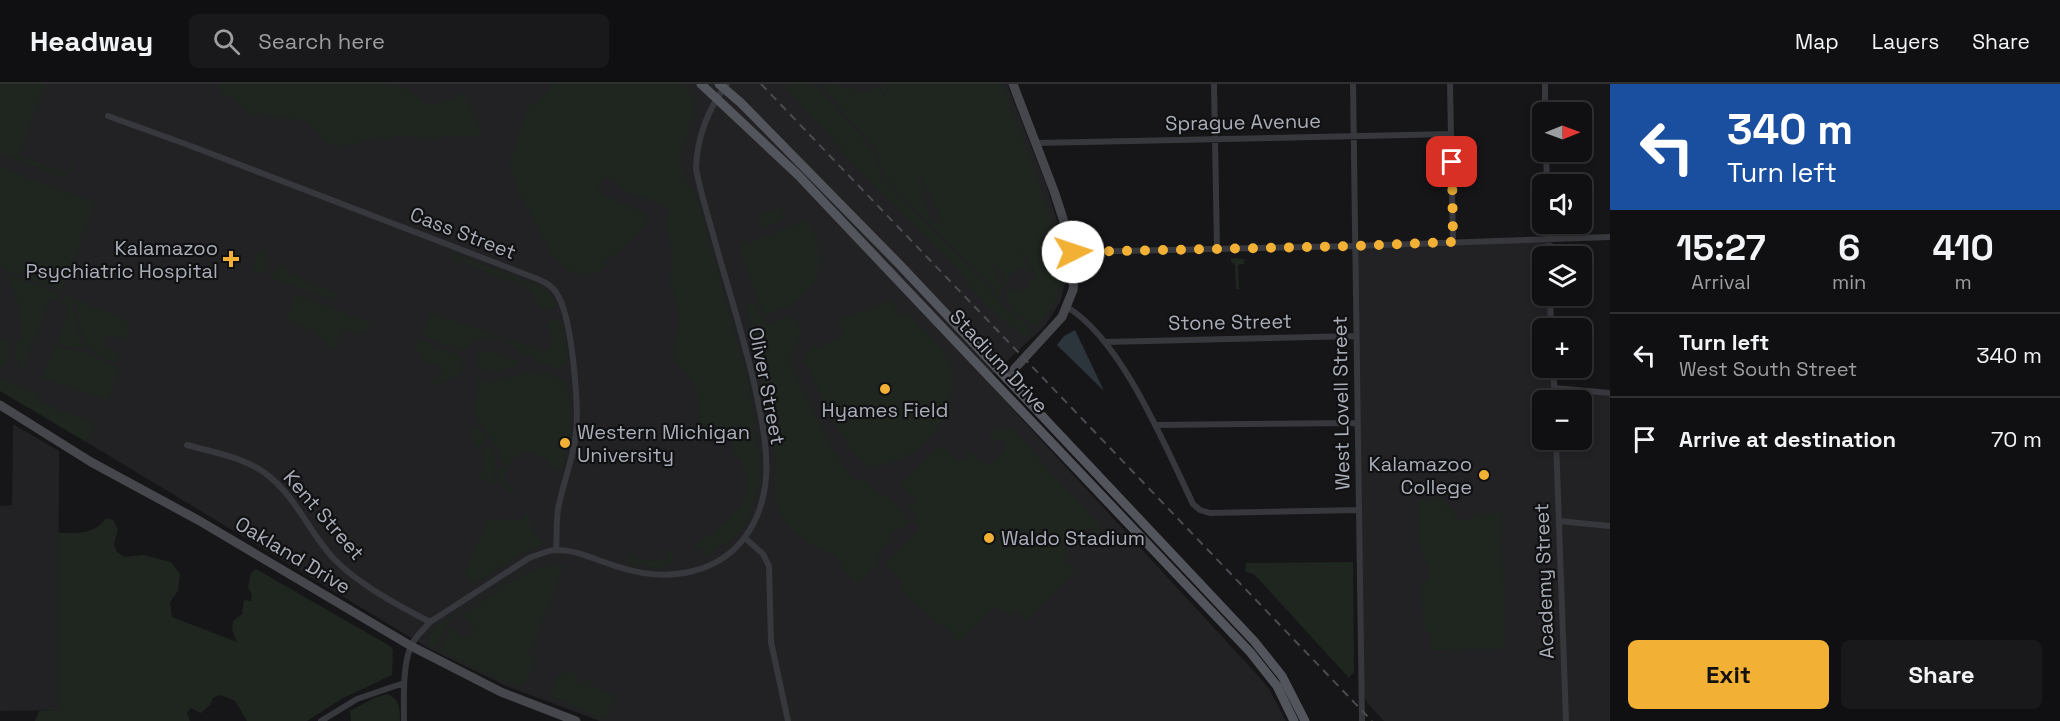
<!DOCTYPE html>
<meta charset="utf-8">
<style>
body{margin:0;font-family:"Space Grotesk",sans-serif;background:#19191b;color:#f1f3f6;height:100vh;display:flex;flex-direction:column;font-size:22px;white-space:nowrap}
*{box-sizing:border-box;margin:0}
p{font-size:20px;color:#9c9d9f}
.icon{flex:none;width:33px;height:33px;fill:none;stroke:currentColor;stroke-width:2;stroke-linecap:round;stroke-linejoin:round}
.map{position:relative;flex:1;overflow:hidden}
.details{display:flex;flex-direction:column;background:#101012;width:450px}
.details>*{flex:none}
.banner{background:#1a4fa0;color:#fff;overflow:hidden}
.needle{width:39px;rotate:89deg}
.tools{position:absolute;left:1532px;top:18px;display:grid;gap:12px}
.tools a{display:grid;place-items:center;width:60px;height:60px;border-radius:9px;background:#101012;box-shadow:0 3px 9px #0003,0 0 0 2px #303032;font-size:30px}
.pin{position:absolute;display:grid;place-items:center;width:51px;height:51px;color:#fff;margin:-26px;border-radius:12px;box-shadow:0 3px 9px #0006}
.me{position:absolute;width:66px;margin:-33px;rotate:86deg;stroke-linejoin:round;filter:drop-shadow(0 0 4px #0008)}
.turn{display:flex;align-items:center;gap:21px;height:126px;padding:0 18px;font-size:27px}
.turn .icon{width:78px;height:78px;stroke-width:2.5}
.turn b{display:block;font-size:42px;line-height:51px}
.eta{display:flex;justify-content:space-evenly;align-items:center;height:102px;text-align:center}
.eta b{font-size:36px;font-weight:700;line-height:42px}
.action{display:flex;gap:12px;margin-top:auto;padding:12px 18px}
.action a{flex:1;height:69px;border-radius:9px;background:#f2b134;color:#111;font-size:24px;font-weight:700;line-height:69px;text-align:center}
.action a+a{background:#19191b;color:#f1f3f6}
ul{padding:0;list-style:none}
li{display:flex;align-items:center;gap:18px;height:84px;padding:0 18px;border-top:2px solid #303032}
li div{flex:1}
li b{display:block;font-size:22px}
li em{font-style:normal}
header{display:flex;align-items:center;gap:36px;box-sizing:border-box;height:84px;padding:0 30px;background:#101012;border-bottom:2px solid #303032}
header strong{font-size:28px}
nav{display:flex;gap:33px;margin-inline-start:auto;font-size:21px}
.search{width:420px;height:54px;background:#19191b;display:flex;align-items:center;gap:15px;box-sizing:border-box;padding:0 21px;border-radius:9px;color:#9c9d9f;font-size:22px}
main{display:flex;flex:1;min-height:0}
.map>svg:first-child{display:block}
</style>
<header>
<strong>Headway</strong>
<div class="search"><svg class="icon" aria-label="search" viewBox="0 0 24 24"><circle cx="10" cy="10" r="6"/><path d="M15 15l6 6"/></svg>Search here</div>
<nav><a>Map</a><a>Layers</a><a>Share</a></nav>
</header>
<main>
<div class="map">
<svg width="1610" height="637" viewBox="0 0 1610 637">
<rect width="100%" height="100%" fill="#161618"/>
<path fill="#222225" fill-rule="evenodd" d="M0 0H1007L1047 103 1066 166 1067 192 1060 218 1045 242 986 296 1262 596 1269 605 1286 637H600L506 602 428 564 0 306Z
M1549 155 1550 172H1542V212H1550L1551 244H1542V284H1553L1555 304 1610 309V637H1384L1368 620 1361 606 1355 162ZM1542 316H1581V356H1542Z
M13 340 59 367 58 626 0 627V422L12 421Z"/>
<path fill="#1e261f" fill-rule="evenodd" d="M0 0H41L44 3 18 71 67 89 71 79 73 82 68 92 62 93 0 70Z
M218 0H388L404 4 427 20H438L464 9 482 49 474 53 462 51 425 55 410 51 368 56 342 63 332 61 324 57 308 37 252 30 243 26 236 15 223 10Z
M551 0H685C709 28 678 49 681 79 682 94 692 103 698 116L749 301 761 379 759 405 745 440 730 455 709 471 705 468 692 463C718 443 757 424 745 385 743 377 737 373 733 366 731 362 732 356 732 352L721 343 699 340 697 309 693 297 674 277V261L679 245V225L670 199 673 171 666 138 669 131 667 122 627 109 615 95 607 92 598 98 599 107 603 111 631 122 648 132C641 152 622 163 607 176 604 179 602 184 599 187 595 189 585 191 581 190 569 189 558 178 551 169L516 103 510 77 527 24 546 9Z
M782 0H815L874 68 883 94 1006 223 1032 247 1023 254C1008 239 963 200 956 183L875 103Z
M820 0 855 5 857 10 877 3 884 12 887 10 885 11 878 2 883 0H1002C1019 45 1036 88 1050 134 1055 150 1062 166 1062 183 1062 206 1052 228 1035 244 1022 233 1006 225 1006 206L1013 204 1015 208 1030 202 1028 197 1034 194 1035 189 1024 167 1021 169 1028 184V189L1026 191 1022 184 1008 191 1009 199 1005 198 997 180H993L1002 204V214L885 93 874 63ZM920 90 942 138 941 140 939 137 933 139 921 111 925 106 919 92Z
M0 83 95 119 62 206 7 187 0 182Z
M780 124 784 137 762 144 758 132Z
M807 137C836 182 814 219 764 231L740 166 742 160Z
M263 165 268 179 265 191 252 185 259 167Z
M453 169 544 203 553 213 556 222 549 226 542 225 528 204 450 174Z
M1235 174 1244 175V180L1238 181 1239 205H1236L1235 181 1231 178V175Z
M280 182 287 184 288 189 294 191 295 189 306 198 337 208 334 217 271 194 274 187Z
M7 189 59 210 56 217 49 215 46 220 48 221 22 285 20 284 16 273V256L21 255C21 231 18 211 7 189Z
M65 211 72 214C75 232 76 251 87 266L56 259 68 229 65 228 67 223 62 219Z
M295 211 349 230V232L355 235 357 233 367 236 372 242 365 249 359 247 358 250 343 245 334 268 313 248 287 235Z
M75 215 119 233 129 240 130 245 126 257 107 250 102 263 119 270 116 278C109 275 100 273 94 269 79 258 78 232 75 215Z
M892 216 898 233 907 229C922 244 942 258 949 278 953 287 952 297 951 306 947 348 909 383 866 383L840 350 824 322 809 282H806L804 277 811 262 816 260 817 263 844 253 838 236Z
M756 218 765 241 793 231 801 251 789 276 833 366 854 398 861 395C878 407 897 419 908 438L891 451 893 456 879 466 878 481 856 501 834 471 810 459 789 443 777 423 775 415 777 389 771 331 746 223Z
M430 229 545 268 552 262 551 246 545 241 552 236H559C566 246 568 267 567 280 542 298 508 241 473 256L465 267 422 252Z
M0 243V256H8V277L5 282 0 283Z
M423 257 432 261V263L440 266 441 265 461 272V282L463 289 430 302 433 294 438 296 443 283 422 276 423 271 417 268 416 259Z
M55 262 91 270 119 284 108 316 42 293Z
M488 266 516 276 518 278V281C504 285 477 298 477 274L482 268Z
M530 288C540 289 558 290 565 299 574 313 572 375 560 385L548 382 549 376 522 366 517 374 512 373 510 381 501 377C500 357 478 346 475 326 475 320 477 314 478 307H480L475 294 489 298Z
M0 294 38 311 36 317 94 338 98 334 90 354 86 358 0 307Z
M476 340 487 356 478 365C470 361 470 350 473 342Z
M991 345H1011L1093 433V437H1100V448L1092 449V444L1087 443 1086 446H1079L1063 460 1067 468 1066 478H1070L1076 487 1026 537 1019 528H1002L995 522 958 558 939 538 937 540 898 503 903 498 885 480 920 444 915 436 913 427 907 425 908 419 915 421 917 417 900 400 942 362 958 378 968 374V367H974V374L987 381 1005 366V356H991Z
M490 360C501 375 492 381 495 397L492 399 479 394 485 380 482 378 483 375 480 368Z
M500 381 508 385 503 396 507 398 520 418 499 398 498 391Z
M1419 416H1444L1446 423 1452 424 1456 435C1465 438 1468 437 1474 430L1501 429 1505 565 1431 566V548H1425V533H1423L1422 501H1425V496L1429 495V478H1425L1424 468 1420 467Z
M524 427 529 432 533 446 543 459 540 462 520 470 476 499 470 498 464 490 488 436C501 433 512 439 524 434Z
M106 434 113 436 118 446 114 460 117 468 125 473 143 471 171 478 180 490 178 506 170 519 172 533 237 558 232 546 233 537 242 530 244 516 251 517 252 511 248 503 251 489 256 485 390 562 393 566 392 591 343 614 307 637H247L235 617 221 611 213 614 210 621 201 629 191 624 187 629 190 637H35L39 627 58 626V449C78 449 94 451 106 434Z
M672 465 674 477 668 483 654 484 624 478 629 475 630 470C640 476 655 480 668 473L666 468Z
M545 478 524 487 453 533 444 545 437 561 433 563 430 562V551L436 542 523 486Z
M1353 478 1354 588 1349 594 1255 491 1245 487 1246 479Z
M552 481H564L529 571 535 574V577L525 600 519 603 498 595 439 566 451 543 466 555 468 556 475 548 468 536 464 535 462 532C490 513 519 488 552 481Z
M568 587 577 590 575 596 584 599 586 594 591 596 589 602 615 612 605 636 551 612C551 600 557 591 568 587Z
M387 610C400 615 400 625 400 637H351L350 627 374 614Z"/>
<path fill="#2c353c" d="M1075 246 1104 307 1057 261 1064 252Z"/>
<g fill="none" stroke-linecap="round" stroke-linejoin="round">
<path stroke="#37383d" stroke-width="6" d="M1214 0 1217 164
M1353 0 1362 637
M1450 0 1453 158
M1545 0V28
M108 32 191 62 535 194C544 198 552 201 557 210 572 232 579 321 576 349 573 376 563 399 558 425 556 439 557 452 556 466
M1036 59 1451 50
M1546 68 1547 100
M1549 140 1550 172
M1073 168 1355 162 1610 153
M1550 212 1551 244
M1067 223C1122 256 1165 362 1193 420L1200 426 1210 429 1359 426
M1105 258 1356 252
M1553 284 1555 316
M1554 304 1610 309
M1155 341 1357 339
M1556 356 1566 637
M187 361C212 368 243 373 265 389 295 411 309 448 334 475 358 500 399 522 430 538
M1559 437 1610 442
M745 454 763 470 769 482 771 558 788 637
M321 637 357 615 404 599
M404 637C404 616 402 579 412 560 416 552 424 545 430 538L529 474C538 471 546 467 555 466 572 465 589 473 604 478 633 489 662 495 693 487 738 476 762 439 766 394 768 366 762 336 756 308 745 256 728 205 714 154 708 131 700 108 696 84 697 53 708 25 727 0"/>
<path stroke="#45474d" stroke-width="9" d="M1006 294 1062 233 1073 206 1075 185 1069 153 1054 107 1013 0
M0 321 91 378 198 436 411 562 501 608 576 637"/>
<path stroke="#53555c" stroke-width="9" d="M701 0 798 91 1250 568 1277 602 1294 637
M719 0 741 19 899 180 1254 557 1282 592 1305 637"/>
<path stroke="#4a4c52" stroke-width="2" stroke-dasharray="8 6" stroke-linecap="butt" d="M761 0 1372 637"/>
</g>
<g fill="none" stroke-linecap="round" stroke-linejoin="round">
<path stroke="#f2b134" stroke-width="10" stroke-dasharray="0 18" d="M1073 168 1355 162 1453 158 1452 78"/>
</g>
<g fill="#f2b134" stroke="#111113" stroke-width="2">
<path d="M228 166h6v6h6v6h-6v6h-6v-6h-6v-6h6z"/>
<circle cx="885" cy="305" r="6"/>
<circle cx="565" cy="359" r="6"/>
<circle cx="1484" cy="391" r="6"/>
<circle cx="989" cy="454" r="6"/>
</g>
<g text-anchor="middle" stroke-width="4.5" stroke-linejoin="round" paint-order="stroke">
<g font-size="20" fill="#a8adb8" stroke="#111113">
<text transform="translate(1243 38) rotate(-1)" y="7">Sprague Avenue</text>
<text transform="translate(463 149) rotate(21)" y="7">Cass Street</text>
<text transform="translate(1230 238) rotate(-1)" y="7">Stone Street</text>
<text transform="translate(999 277) rotate(47)" y="7">Stadium Drive</text>
<text transform="translate(767 302) rotate(79)" y="7">Oliver Street</text>
<text transform="translate(1341 319) rotate(-91)" y="7">West Lovell Street</text>
<text transform="translate(324 431) rotate(49)" y="7">Kent Street</text>
<text transform="translate(293 471) rotate(31)" y="7">Oakland Drive</text>
<text transform="translate(1544 497) rotate(-92)" y="7">Academy Street</text>
</g>
<g font-size="20" fill="#a8adb8" stroke="#111113" text-anchor="end">
<text x="218" y="171">Kalamazoo<tspan x="218" dy="23">Psychiatric Hospital</tspan></text>
<text x="885" y="333" text-anchor="middle">Hyames Field</text>
<text x="577" y="355" text-anchor="start">Western Michigan<tspan x="577" dy="23">University</tspan></text>
<text x="1472" y="387">Kalamazoo<tspan x="1472" dy="23">College</tspan></text>
<text x="1001" y="461" text-anchor="start">Waldo Stadium</text>
</g>
</g>
</svg>
<div class="tools">
<a><svg class="needle" viewBox="-14 -14 28 28"><path d="M0-13l5 13h-10z" fill="#e53935"/><path d="M0 13l5-13h-10z" fill="#9c9d9f"/></svg></a>
<a><svg class="icon" aria-label="sound" viewBox="0 0 24 24"><path d="M4 9h4l5-4v14l-5-4H4zM17 9q2 3 0 6"/></svg></a>
<a><svg class="icon" aria-label="layers" viewBox="0 0 24 24"><path d="M12 4l9 5-9 5-9-5zM3 14l9 5 9-5"/></svg></a>
<a>+</a>
<a>−</a>
</div>
<div class="pin" style="left:1452px;top:78px;background:#d93025"><svg class="icon" aria-label="arrive" viewBox="0 0 24 24"><path d="M6 21V4h12l-3 4 3 4H6"/></svg></div>
<svg class="me" style="left:1073px;top:168px" viewBox="-20 -20 40 40"><circle r="19" fill="#fff"/><path d="M0-13L10 11 0 6-10 11z" fill="#f2b134"/></svg>
</div>
<section class="details">
<div class="banner">
<div class="turn"><svg class="icon" aria-label="left" viewBox="0 0 24 24"><path d="M17 20v-9H6M10 6l-5 5 5 5"/></svg><div><b>340 m</b>Turn left</div></div>
</div>
<div class="eta">
<div><b>15:27</b><p>Arrival</p></div>
<div><b>6</b><p>min</p></div>
<div><b>410</b><p>m</p></div>
</div>
<ul>
<li><svg class="icon" aria-label="left" viewBox="0 0 24 24"><path d="M17 20v-9H6M10 6l-5 5 5 5"/></svg><div><b>Turn left</b><p>West South Street</p></div><em>340 m</em></li>
<li><svg class="icon" aria-label="arrive" viewBox="0 0 24 24"><path d="M6 21V4h12l-3 4 3 4H6"/></svg><div><b>Arrive at destination</b></div><em>70 m</em></li>
</ul>
<div class="action"><a>Exit</a><a>Share</a></div>
</section>
</main>
